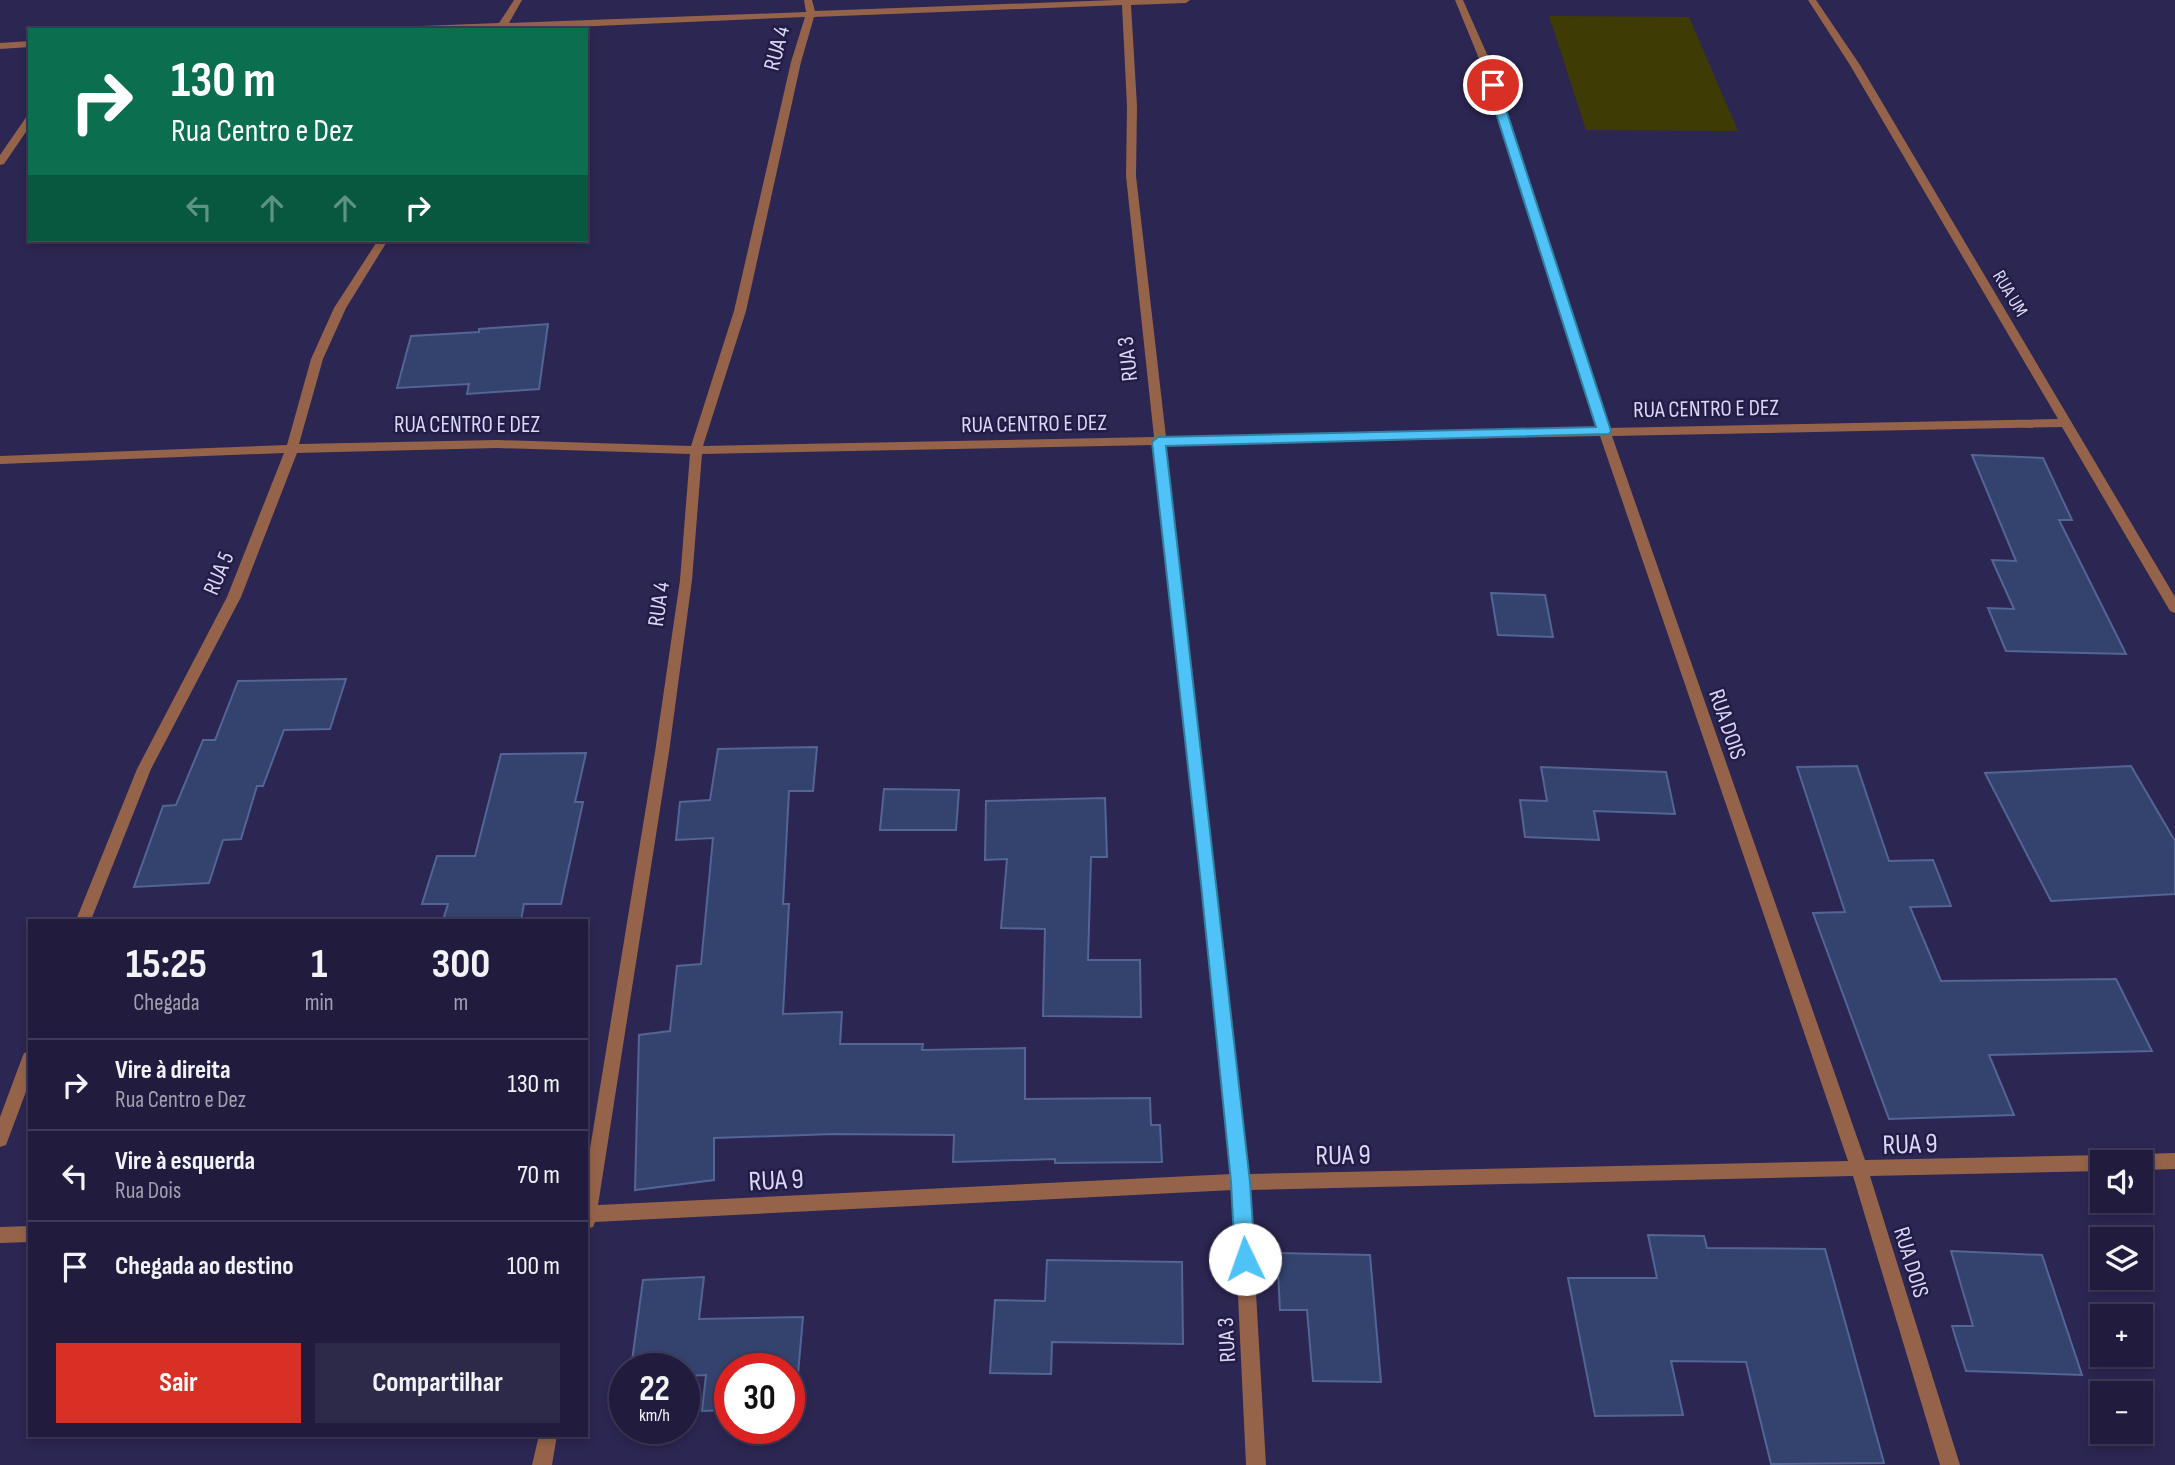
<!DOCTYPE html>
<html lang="pt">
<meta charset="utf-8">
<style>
body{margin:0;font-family:"Sofia Sans Condensed",sans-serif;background:#2d2949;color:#f1f3f6;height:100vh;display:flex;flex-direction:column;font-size:26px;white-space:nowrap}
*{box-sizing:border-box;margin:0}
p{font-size:23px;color:#a2a1b0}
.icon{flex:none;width:38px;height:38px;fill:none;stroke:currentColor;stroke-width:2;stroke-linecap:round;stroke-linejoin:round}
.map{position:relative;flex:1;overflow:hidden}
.sheet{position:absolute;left:28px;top:919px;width:560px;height:518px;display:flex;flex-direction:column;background:#211c3e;border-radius:0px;box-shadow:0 4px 10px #0003,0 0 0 2px #3e3a58}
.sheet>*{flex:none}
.banner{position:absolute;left:28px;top:28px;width:560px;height:214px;border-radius:0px;box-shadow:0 4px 10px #0003,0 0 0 2px #3e3a58;background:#0b6e4f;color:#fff;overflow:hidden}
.buttons{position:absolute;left:2090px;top:1150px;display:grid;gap:14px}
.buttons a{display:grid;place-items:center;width:63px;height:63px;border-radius:0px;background:#211c3e;box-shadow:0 4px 10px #0003,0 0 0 2px #3e3a58;font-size:35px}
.speed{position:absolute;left:609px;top:1353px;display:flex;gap:14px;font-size:35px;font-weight:700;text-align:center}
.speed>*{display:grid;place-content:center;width:91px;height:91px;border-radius:50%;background:#211c3e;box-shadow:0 4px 10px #0003,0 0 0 2px #3e3a58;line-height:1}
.speed small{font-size:18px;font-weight:400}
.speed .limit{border:10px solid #d22;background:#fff;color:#111}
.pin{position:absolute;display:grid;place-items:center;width:60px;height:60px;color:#fff;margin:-30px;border:4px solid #fff;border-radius:50%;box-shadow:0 2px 7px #0007}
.me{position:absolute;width:77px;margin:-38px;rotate:357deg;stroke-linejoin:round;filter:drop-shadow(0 0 5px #0008)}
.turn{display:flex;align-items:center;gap:24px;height:147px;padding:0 28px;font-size:32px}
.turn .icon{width:91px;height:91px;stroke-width:2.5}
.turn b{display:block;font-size:49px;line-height:60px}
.lanes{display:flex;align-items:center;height:66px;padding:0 28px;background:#0003;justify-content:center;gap:35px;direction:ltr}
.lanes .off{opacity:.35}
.eta{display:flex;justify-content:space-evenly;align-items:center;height:119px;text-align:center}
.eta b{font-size:42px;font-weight:700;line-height:49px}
.cta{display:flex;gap:14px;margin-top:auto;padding:14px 28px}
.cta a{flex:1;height:80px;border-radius:0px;background:#d93025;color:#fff;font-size:28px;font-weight:700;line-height:80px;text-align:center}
.cta a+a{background:#2d2949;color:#f1f3f6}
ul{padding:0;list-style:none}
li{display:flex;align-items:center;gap:21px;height:91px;padding:0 28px;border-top:2px solid #3e3a58}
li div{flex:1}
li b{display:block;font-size:26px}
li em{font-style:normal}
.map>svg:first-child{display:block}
</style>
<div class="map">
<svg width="2175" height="1465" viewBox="0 0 2175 1465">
<rect width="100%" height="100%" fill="#2c2652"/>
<path fill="#3e3c04" d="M1549 16 1689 17 1738 131 1586 130Z"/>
<path fill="#33436e" stroke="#536593" stroke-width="2" d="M548 324 539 389 467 394 469 384 397 388 411 336 479 332V329Z
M1972 455 2043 458 2072 520H2059L2126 654 2006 651 1988 608 2014 609 1992 560 2016 561Z
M1491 593 1545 595 1553 637 1498 635Z
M346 679 330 729 284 730 263 786H257L241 839 223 840 209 883 134 887 163 806 176 805 203 740H215L238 681Z
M817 747 813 791H789L783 904H789L783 1014 842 1012 840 1044H923L922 1050 1025 1048V1099L1150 1098 1151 1125H1160L1162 1162 1055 1163V1159L953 1162 954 1135 834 1134 714 1138V1180L635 1190 639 1035 670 1031 677 966 701 964 713 838 676 840 680 802 710 800 718 749Z
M586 753 575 802H583L561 904H524L521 920H443L448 904H422L437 856H475L501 754Z
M1857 766 1889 861 1933 860 1951 906 1910 907 1941 981 2116 979 2152 1051 1989 1055 2014 1115 1889 1119 1813 913 1845 912 1797 767Z
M2131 766 2175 841V894L2051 901 1985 773Z
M1541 767 1666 772 1675 814 1594 811 1599 840 1525 837 1520 800 1547 801Z
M884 789 959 790 956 830H880Z
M1105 798 1107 857H1091L1088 960H1140L1141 1017 1043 1016 1045 929 1001 928 1007 859 985 860 986 801Z
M1648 1235 1704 1236 1707 1248 1825 1249 1884 1463 1771 1464 1746 1362 1671 1361 1683 1415 1595 1416 1568 1278H1657Z
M1951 1251 2042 1255 2082 1375 1966 1371 1952 1326H1973Z
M1277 1253 1370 1255 1381 1382 1313 1381 1307 1310H1280Z
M1047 1260 1182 1262 1183 1344 1052 1342 1051 1374 990 1373 995 1300 1045 1301Z
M704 1277 699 1319 803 1317 795 1408H789V1368H730V1410L702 1411 706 1375 684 1376V1368H631L643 1280Z"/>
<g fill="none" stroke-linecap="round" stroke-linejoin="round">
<path fill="#956349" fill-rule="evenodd" d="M514 0H522L509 23 806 12 804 0H812L815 11 1115 0H1190L1186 3 1131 5 1137 106 1136 176 1166 437 1597 428 1480 61 1455 0H1463L1490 61 1609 428 2058 419 1850 65 1808 0H1816L1860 65 2175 597V613L2170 611 2062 427 1612 436 1865 1160 2102 1155 2108 1157 2110 1162H2102V1171L1870 1176 1960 1465H1940L1853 1176 1250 1190 1266 1465H1246L1233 1190 595 1222 593 1227 586 1229V1173L655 752 680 580 690 454 497 448 297 453 241 597 151 769 91 920H76L137 769 227 597 284 453 0 464V456L287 445 311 359 334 308 378 240H388L346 308 323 359 299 444 497 440 691 446 734 311 791 62 805 17 505 30H390L394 27 499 23ZM1122 5 1127 106 1126 176 1154 437 703 446 746 311 801 62 814 17ZM1600 436 1848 1161 1249 1174 1166 445ZM1154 445 1232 1174 598 1205 669 752 692 580 702 454Z
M30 41V47L0 49V43Z
M30 115V126L4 164 0 165V155L27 116Z
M30 1051V1081L6 1145 0 1147V1117L22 1058 24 1053Z
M2175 1153V1169L2140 1170V1162H2132L2134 1156 2140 1154Z
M30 1226V1242L0 1243V1227Z
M539 1435H557L552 1465H532Z"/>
</g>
<path fill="#4fc3f7" stroke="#337fa1" stroke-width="2" d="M1493 82 1498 85 1611 431 1609 434 1166 446 1250 1182 1255 1259 1252 1266 1245 1269 1238 1266 1235 1259 1231 1182 1201 884 1152 442 1158 437 1596 427 1487 85Z"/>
<g text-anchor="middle" stroke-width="5" stroke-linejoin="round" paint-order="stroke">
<g font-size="19" fill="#dad8f5" stroke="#231c47">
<text transform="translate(2011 293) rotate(59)" y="7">RUA UM</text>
</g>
<g font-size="23" fill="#dad8f5" stroke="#231c47">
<text transform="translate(776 48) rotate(-75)" y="8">RUA 4</text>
<text transform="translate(1127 359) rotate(-96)" y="8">RUA 3</text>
<text transform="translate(1706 408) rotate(-1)" y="8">RUA CENTRO E DEZ</text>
<text transform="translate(1034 423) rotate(-1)" y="8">RUA CENTRO E DEZ</text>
<text x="467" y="432">RUA CENTRO E DEZ</text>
<text transform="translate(218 573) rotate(-67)" y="8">RUA 5</text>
<text transform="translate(658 604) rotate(-82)" y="8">RUA 4</text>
<text transform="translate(1728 724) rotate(71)" y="8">RUA DOIS</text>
<text transform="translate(1912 1262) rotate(73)" y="8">RUA DOIS</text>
<text transform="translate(1226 1340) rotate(-93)" y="8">RUA 3</text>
</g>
<g font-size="28" fill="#dad8f5" stroke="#231c47">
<text transform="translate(1910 1143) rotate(-2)" y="10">RUA 9</text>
<text transform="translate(1343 1154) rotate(-1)" y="10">RUA 9</text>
<text transform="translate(776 1179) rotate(-3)" y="10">RUA 9</text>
</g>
</g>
</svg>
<div class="buttons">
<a><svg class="icon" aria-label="sound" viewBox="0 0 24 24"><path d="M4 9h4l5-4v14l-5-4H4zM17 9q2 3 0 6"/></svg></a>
<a><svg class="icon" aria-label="layers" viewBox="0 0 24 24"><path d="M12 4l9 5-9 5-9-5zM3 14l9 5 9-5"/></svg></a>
<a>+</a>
<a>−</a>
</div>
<div class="speed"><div>22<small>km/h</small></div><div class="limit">30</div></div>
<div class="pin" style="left:1493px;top:85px;background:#d93025"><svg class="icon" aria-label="arrive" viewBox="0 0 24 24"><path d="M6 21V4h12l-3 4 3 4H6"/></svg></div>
<svg class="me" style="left:1245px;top:1259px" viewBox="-20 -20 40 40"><circle r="19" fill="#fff"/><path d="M0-13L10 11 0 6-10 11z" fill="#4fc3f7"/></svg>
<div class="banner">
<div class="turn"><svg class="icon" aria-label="right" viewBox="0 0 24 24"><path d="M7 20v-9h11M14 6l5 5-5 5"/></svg><div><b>130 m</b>Rua Centro e Dez</div></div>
<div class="lanes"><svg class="icon off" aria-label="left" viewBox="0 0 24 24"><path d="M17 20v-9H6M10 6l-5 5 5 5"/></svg><svg class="icon off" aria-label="ahead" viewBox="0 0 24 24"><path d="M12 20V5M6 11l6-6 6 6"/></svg><svg class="icon off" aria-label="ahead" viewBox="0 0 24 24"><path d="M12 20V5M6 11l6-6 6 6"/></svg><svg class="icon" aria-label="right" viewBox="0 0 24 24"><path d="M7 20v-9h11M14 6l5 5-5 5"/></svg></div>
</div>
<section class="sheet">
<div class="eta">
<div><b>15:25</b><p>Chegada</p></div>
<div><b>1</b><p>min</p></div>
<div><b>300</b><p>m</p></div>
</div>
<ul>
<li><svg class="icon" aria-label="right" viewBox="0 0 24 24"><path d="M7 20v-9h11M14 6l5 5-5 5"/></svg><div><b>Vire à direita</b><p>Rua Centro e Dez</p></div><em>130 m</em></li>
<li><svg class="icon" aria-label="left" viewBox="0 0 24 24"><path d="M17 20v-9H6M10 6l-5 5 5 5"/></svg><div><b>Vire à esquerda</b><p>Rua Dois</p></div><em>70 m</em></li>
<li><svg class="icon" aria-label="arrive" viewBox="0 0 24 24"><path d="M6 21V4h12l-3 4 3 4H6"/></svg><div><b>Chegada ao destino</b></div><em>100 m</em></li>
</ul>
<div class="cta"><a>Sair</a><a>Compartilhar</a></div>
</section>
</div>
